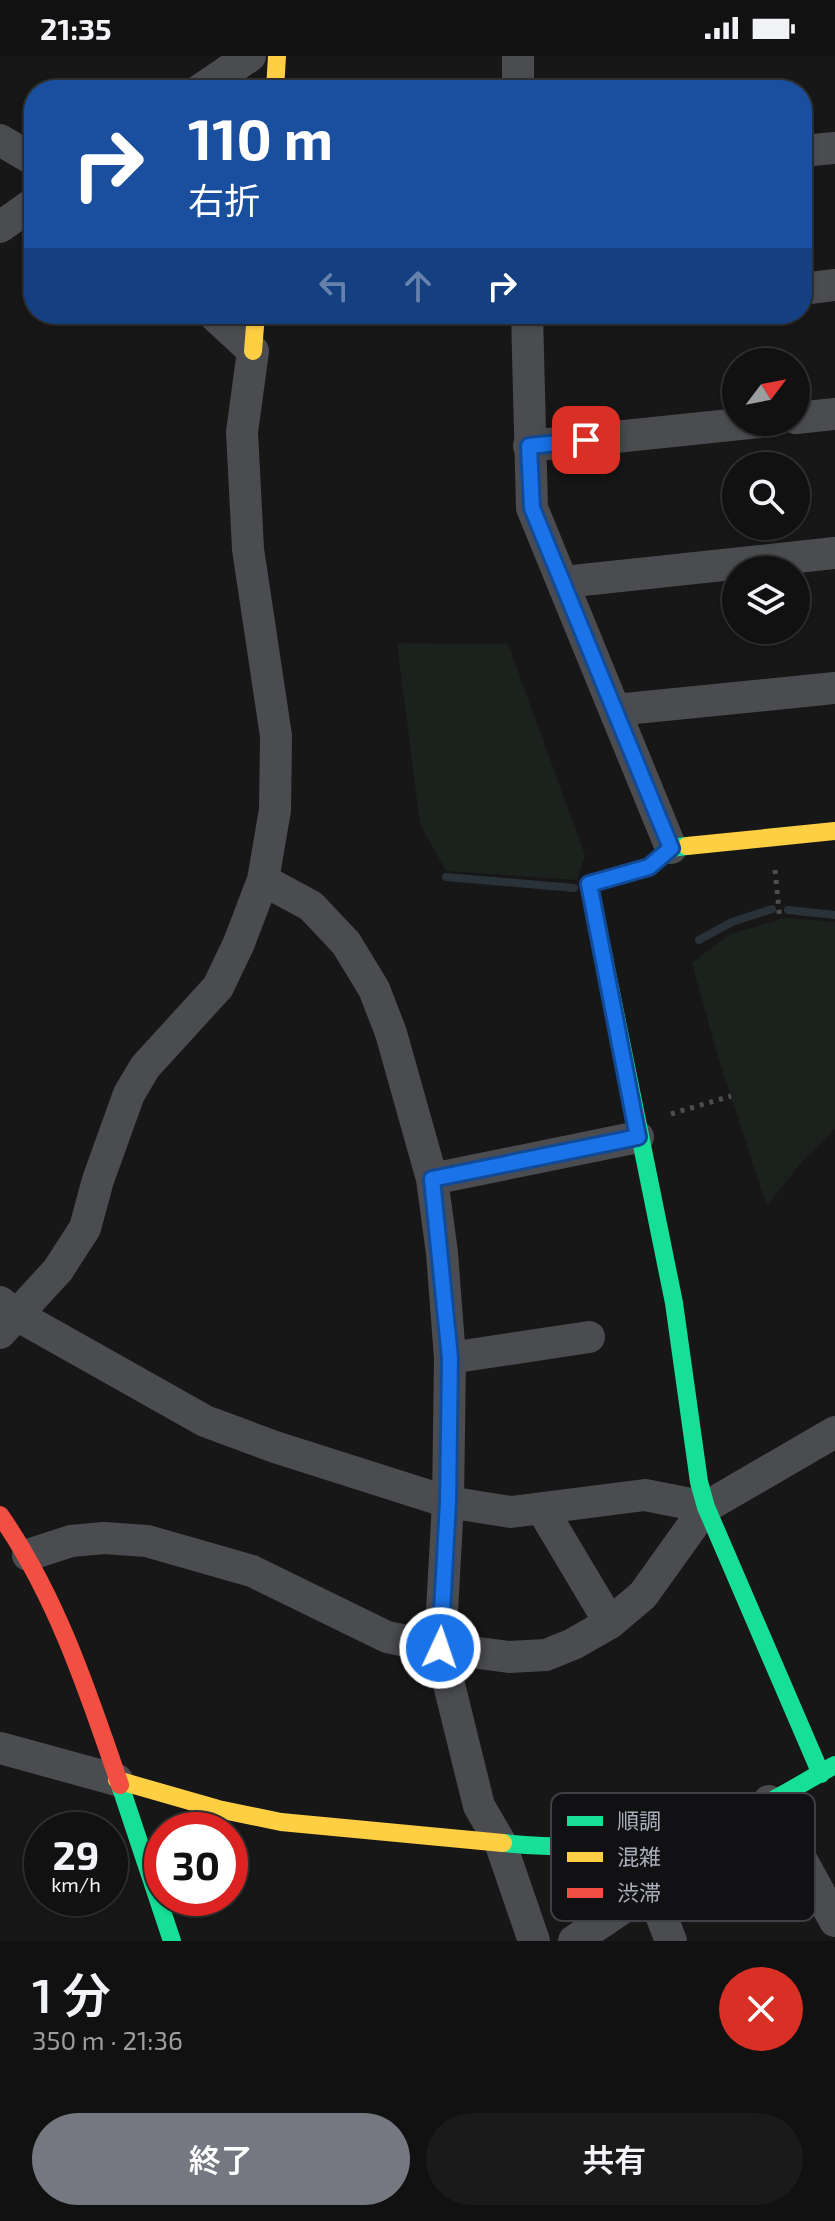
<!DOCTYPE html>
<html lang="ja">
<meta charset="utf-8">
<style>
body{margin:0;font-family:"Exo 2","Noto Sans JP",sans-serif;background:#1a1a1a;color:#f1f3f6;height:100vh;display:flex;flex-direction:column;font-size:30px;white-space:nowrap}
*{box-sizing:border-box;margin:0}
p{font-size:26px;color:#9c9d9f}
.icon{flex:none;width:44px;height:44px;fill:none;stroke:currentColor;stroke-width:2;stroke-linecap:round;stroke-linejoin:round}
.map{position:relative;height:1885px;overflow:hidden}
.panel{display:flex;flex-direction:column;background:#111;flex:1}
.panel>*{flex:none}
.hud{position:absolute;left:24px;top:24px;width:788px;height:244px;border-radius:32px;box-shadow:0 2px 6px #0004,0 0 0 2px #303131;background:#1a4fa0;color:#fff;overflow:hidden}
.needle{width:52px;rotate:58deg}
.controls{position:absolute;left:722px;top:292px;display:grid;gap:16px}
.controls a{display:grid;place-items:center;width:88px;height:88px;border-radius:50%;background:#111;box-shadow:0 2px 6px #0004,0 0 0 2px #303131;font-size:40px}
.speed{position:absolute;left:24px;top:1756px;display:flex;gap:16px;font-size:40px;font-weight:700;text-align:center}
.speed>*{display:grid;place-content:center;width:104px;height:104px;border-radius:50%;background:#111;box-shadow:0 2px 6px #0004,0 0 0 2px #303131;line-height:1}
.speed small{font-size:20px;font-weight:400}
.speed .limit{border:12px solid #d22;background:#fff;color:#111}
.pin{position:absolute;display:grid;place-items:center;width:68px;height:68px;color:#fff;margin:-34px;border-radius:16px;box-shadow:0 4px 12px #0006}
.me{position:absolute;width:88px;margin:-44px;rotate:3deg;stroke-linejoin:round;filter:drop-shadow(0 0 6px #0008)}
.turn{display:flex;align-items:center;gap:28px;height:168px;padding:0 32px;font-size:36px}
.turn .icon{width:104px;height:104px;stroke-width:2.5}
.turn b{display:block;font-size:56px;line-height:68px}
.lanes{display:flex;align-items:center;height:76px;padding:0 32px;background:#0003;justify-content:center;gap:40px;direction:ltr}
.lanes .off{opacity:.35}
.round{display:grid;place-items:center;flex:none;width:84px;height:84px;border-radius:42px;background:#1a1a1a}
.headline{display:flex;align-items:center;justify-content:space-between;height:136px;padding:0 32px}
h1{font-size:48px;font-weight:600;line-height:60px}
.action{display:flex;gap:16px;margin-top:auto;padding:16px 32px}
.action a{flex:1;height:92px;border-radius:48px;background:#757880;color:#fff;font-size:32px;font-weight:600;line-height:92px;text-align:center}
.action a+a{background:#1a1a1a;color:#f1f3f6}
.status{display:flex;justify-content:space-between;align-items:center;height:56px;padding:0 40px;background:#111;direction:ltr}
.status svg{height:22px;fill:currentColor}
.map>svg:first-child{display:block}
</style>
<div class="status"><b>21:35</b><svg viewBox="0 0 49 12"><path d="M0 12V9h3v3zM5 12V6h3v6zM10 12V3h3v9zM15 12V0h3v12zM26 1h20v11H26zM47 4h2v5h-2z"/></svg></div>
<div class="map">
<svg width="835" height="1885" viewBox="0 0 835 1885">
<rect width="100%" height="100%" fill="#171717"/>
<path fill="#1b211c" d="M397 587 508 588 585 799 577 824 446 815 420 768Z
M786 862 835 866V1073L804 1103 767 1150 719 1005 692 907 730 878Z"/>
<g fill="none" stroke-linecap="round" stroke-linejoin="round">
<path stroke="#2a3239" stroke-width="8" d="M446 821 574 832
M788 854 835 859
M699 884 732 866 772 853"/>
<path stroke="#4d4e52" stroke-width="5" stroke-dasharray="4 6" stroke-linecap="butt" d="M775 814 780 864
M671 1058 731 1040"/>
<path stroke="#4b4c50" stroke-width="32" d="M518 0V34
M200 34 250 0
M0 84 34 104
M802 95 835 92
M0 171 34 147
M802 233 835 229
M527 258 532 452 671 792
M796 362 835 358
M529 390 759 366
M564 526 835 497
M615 654 835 632
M263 824 311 850 346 887 374 933 391 977 432 1123 442 1197 450 1302 448 1446 440 1592 479 1750 500 1786 534 1885
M432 1123 638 1081
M0 1246 15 1258 205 1365 275 1391 448 1446 511 1456 645 1439 706 1451
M0 1277 58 1214 85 1172 98 1124 129 1038 145 1011 218 931 239 887 263 824 275 754 276 680 248 493 242 376 253 295 213 258
M450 1302 589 1281
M542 1453 610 1567
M28 1499 71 1485 104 1482 147 1485 252 1515 387 1581 440 1592 509 1601 546 1599 573 1588 610 1567 643 1539 706 1451 835 1376
M0 1692 117 1724
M769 1745 835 1865
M651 1833 671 1885
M574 1885 667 1822 655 1786"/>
<path stroke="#16e098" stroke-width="18" d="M687 790 671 792 649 811 589 828 674 1247 699 1426 706 1451 821 1718
M120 1729 172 1885
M503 1787C588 1795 663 1792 743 1759 775 1745 805 1725 835 1709"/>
<path stroke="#ffcf43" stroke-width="18" d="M275 34 277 0
M253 295 256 258
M687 790 835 775
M117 1724 218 1753 281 1766 503 1787"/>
<path stroke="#f24e42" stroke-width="18" d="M0 1459C57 1541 88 1636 120 1729"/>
</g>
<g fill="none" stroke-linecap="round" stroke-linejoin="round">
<defs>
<path id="route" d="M440 1592 448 1446 450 1302 432 1123 638 1081 589 828 649 811 671 792 532 452 529 390 586 384"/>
</defs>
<use href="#route" stroke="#114b97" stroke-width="20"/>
<use href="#route" stroke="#1a73e8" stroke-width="14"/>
</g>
<rect x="551" y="1737" width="264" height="128" rx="12" fill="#111113" stroke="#3e4045" stroke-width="2"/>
<rect x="567" y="1760" width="36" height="10" fill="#16e098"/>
<rect x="567" y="1796" width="36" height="10" fill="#ffcf43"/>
<rect x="567" y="1832" width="36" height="10" fill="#f24e42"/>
<g font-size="22" fill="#a8adb8">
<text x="617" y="1773">順調</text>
<text x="617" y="1809">混雑</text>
<text x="617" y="1845">渋滞</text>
</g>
</svg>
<div class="controls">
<a><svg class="needle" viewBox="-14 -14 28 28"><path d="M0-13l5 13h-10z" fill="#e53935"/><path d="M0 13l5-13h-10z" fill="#9c9d9f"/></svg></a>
<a><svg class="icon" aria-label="search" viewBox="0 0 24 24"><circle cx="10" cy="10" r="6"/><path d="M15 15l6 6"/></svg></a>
<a><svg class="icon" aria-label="layers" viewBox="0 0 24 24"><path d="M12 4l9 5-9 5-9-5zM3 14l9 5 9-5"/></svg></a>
</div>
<div class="speed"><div>29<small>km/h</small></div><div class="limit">30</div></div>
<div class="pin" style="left:586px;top:384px;background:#d93025"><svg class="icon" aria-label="arrive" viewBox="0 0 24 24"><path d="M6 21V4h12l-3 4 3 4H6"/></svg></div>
<svg class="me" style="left:440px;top:1592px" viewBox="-20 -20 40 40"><circle r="17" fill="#1a73e8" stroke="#fff" stroke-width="3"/><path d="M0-11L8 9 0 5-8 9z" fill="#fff"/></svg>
<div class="hud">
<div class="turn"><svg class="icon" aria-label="right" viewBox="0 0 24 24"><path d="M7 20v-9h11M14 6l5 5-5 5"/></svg><div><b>110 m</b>右折</div></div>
<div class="lanes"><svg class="icon off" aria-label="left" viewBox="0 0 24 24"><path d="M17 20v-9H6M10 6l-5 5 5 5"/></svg><svg class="icon off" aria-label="ahead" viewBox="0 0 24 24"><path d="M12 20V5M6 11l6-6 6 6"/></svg><svg class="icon" aria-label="right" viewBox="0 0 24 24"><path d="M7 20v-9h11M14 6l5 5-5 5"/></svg></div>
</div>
</div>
<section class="panel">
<div class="headline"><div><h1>1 分</h1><p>350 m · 21:36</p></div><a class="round" style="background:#d93025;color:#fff"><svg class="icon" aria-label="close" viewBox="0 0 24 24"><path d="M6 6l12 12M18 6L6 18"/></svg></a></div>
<div class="action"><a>終了</a><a>共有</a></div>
</section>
